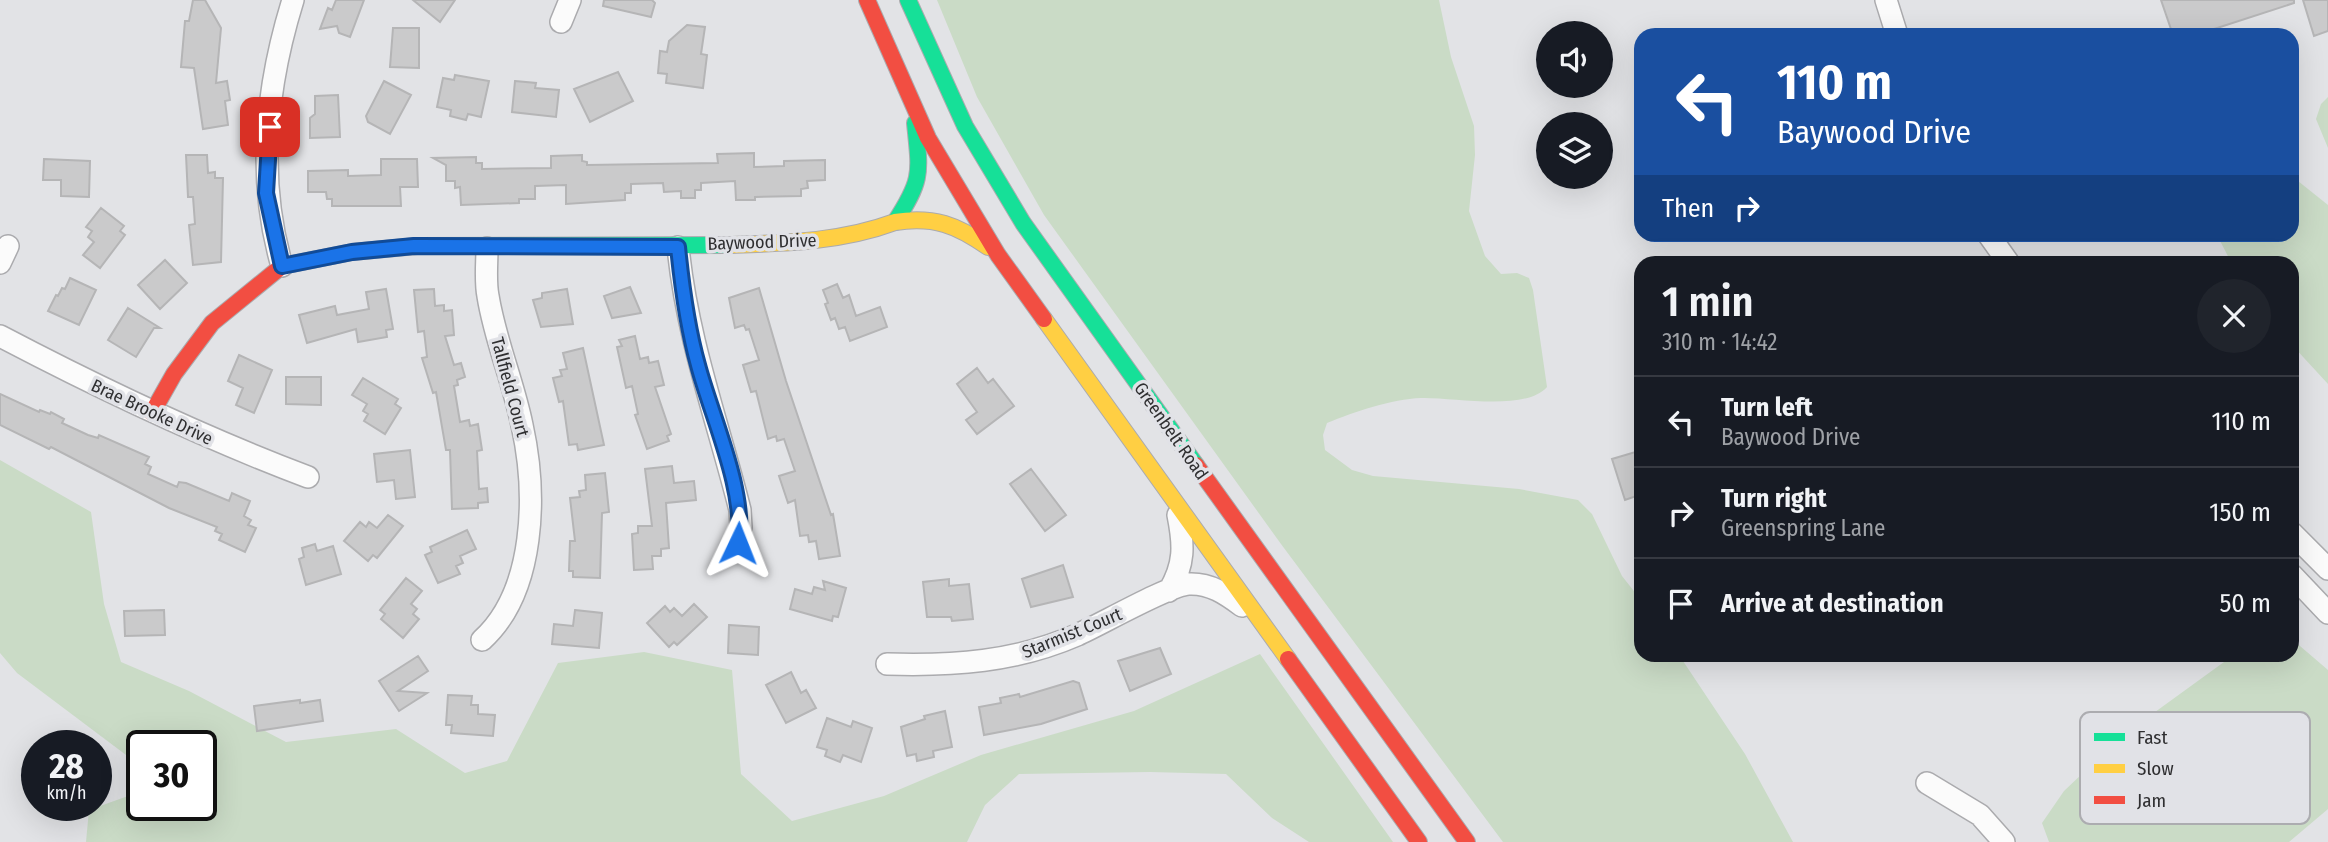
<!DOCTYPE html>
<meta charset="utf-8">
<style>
body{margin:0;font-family:"Fira Sans Condensed",sans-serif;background:#20242c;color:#f1f3f6;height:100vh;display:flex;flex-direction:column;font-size:26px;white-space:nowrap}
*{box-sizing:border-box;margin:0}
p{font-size:23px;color:#9ea1a6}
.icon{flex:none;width:38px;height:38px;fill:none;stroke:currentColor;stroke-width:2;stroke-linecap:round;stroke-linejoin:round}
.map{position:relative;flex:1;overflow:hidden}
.panel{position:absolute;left:1634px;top:256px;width:665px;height:406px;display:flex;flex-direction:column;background:#171b24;border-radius:21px;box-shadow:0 7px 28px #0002}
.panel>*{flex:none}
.banner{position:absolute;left:1634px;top:28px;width:665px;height:214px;border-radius:21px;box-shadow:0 7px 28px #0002;background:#1a4fa0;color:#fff;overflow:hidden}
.tools{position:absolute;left:1536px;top:21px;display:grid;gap:14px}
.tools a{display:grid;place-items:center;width:77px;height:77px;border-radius:50%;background:#171b24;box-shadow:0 7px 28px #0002;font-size:35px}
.speed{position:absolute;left:21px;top:730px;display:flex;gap:14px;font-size:35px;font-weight:700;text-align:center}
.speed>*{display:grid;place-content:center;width:91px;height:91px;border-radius:50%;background:#171b24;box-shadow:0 7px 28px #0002;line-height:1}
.speed small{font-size:18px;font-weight:400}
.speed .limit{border:4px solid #111;border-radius:10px;background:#fff;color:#111}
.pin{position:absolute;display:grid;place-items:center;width:60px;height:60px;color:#fff;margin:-30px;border-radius:14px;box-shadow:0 4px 10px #0006}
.me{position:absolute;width:77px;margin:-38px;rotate:2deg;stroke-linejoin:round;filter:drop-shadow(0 0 5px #0008)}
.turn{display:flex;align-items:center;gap:24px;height:147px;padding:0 28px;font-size:32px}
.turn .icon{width:91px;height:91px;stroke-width:2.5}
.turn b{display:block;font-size:49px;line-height:60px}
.then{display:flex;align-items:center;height:66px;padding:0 28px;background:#0003;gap:14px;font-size:26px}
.round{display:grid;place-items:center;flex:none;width:74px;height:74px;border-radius:37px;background:#20242c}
.head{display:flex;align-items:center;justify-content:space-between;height:119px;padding:0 28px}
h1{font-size:42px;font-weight:600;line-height:52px}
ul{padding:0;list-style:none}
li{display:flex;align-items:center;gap:21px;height:91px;padding:0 28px;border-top:2px solid #363941}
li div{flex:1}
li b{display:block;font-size:26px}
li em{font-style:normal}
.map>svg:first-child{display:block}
</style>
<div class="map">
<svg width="2328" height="842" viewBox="0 0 2328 842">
<rect width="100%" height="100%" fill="#e2e3e6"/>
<path fill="#cadbc6" d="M937 0H1439L1451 57 1474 126 1475 155 1469 211 1485 256 1501 274 1517 273 1529 278 1533 290 1547 387C1525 412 1453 397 1421 398 1392 399 1354 412 1327 423L1323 435 1325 450 1352 470 1373 476 1519 489 1578 500 1592 514 1622 576 1641 600 1642 654 1679 655 1745 754 1793 842H1503L1281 544 1044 215 977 97Z
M2328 97V148L2316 119 2321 104Z
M2293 177 2328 205V384L2293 346 2292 262H2231L2217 235 2292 234Z
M0 460 91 512 104 604 121 662 189 691 286 742 396 729 465 773 507 761 558 663 644 652 732 670 741 774 792 821 884 796 981 755 1134 711 1260 654 1393 842H1309L1272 818 1226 774 1150 772 1019 774 985 805 967 842H86L89 810 142 791V805H201V746H142V767L17 673 0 653Z
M2293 640 2328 670V809L2289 842H2049L2042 823 2064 791 2122 736 2224 662 2237 655 2292 654Z"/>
<path fill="#cacacb" stroke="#b5b5b6" stroke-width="2" d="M193 0H205L221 28 216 83 227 81 230 100 225 101 228 125 203 129 194 68 181 67 185 21H189Z
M336 0H364L350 37 339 33 337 26 320 29 328 8 332 10Z
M413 0H455L440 22Z
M604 0H652L655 3 651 17 603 6Z
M2161 0H2294V3L2211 30 2212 35H2173Z
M2303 0H2328V31L2314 36Z
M687 25 705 27 701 54 707 55 703 88 666 83 667 74 658 73 660 51 667 52 669 41Z
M393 28H419V68L390 67Z
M618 72 633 101 590 122 574 89Z
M455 75 489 81 481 117 468 114 466 120 450 116 451 110 437 107 443 78 454 80Z
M384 81 411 95 390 134 368 122 366 116Z
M515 81 536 83 535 88 559 90 556 117 512 112Z
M338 95 340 137 310 138V118L315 114V96Z
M754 153V167L784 166V161L825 160V180L807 181 808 188 801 189V196L755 197V200H736L735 181 701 183V190H695V198H681V191L664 192 663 183 631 184V193H625V200L566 204V185L535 186V199H519V203L461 205 460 187 455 188V181H446V165L433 158 476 157V163H482V169L551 168V156L582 155V161L587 162V165L718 163 717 154Z
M186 155H207L208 173 215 172V178H223L221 262 193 265 189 225 195 224 193 197H188Z
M44 159 90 161 89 197 61 196V180H43Z
M381 159H417L418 187H400L401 206H332V199H327L326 192H308V171L348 170V176L381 175Z
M101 208 124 226 120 231 125 235 100 268 83 255 94 242 88 237 92 231 86 227Z
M165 260 187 283 160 309 138 285Z
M70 278 96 290 79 325 48 311 56 295 58 296 62 288 65 289Z
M837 284 843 298 849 295 856 316 880 307 887 327 850 341 845 327 839 329 835 318 831 320 825 304 828 303 823 290Z
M630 287 641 313 612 318 604 296Z
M759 288 786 381 831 515 833 514 840 556 819 559 816 541 809 542 808 535 800 536 795 500 788 503 779 476 795 471 784 439 777 441 776 436 768 439 756 391 751 392 743 365 759 360 749 329 746 330 744 325 735 328 729 298Z
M386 289 393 329 386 330 387 337 358 342 356 329 307 343 299 315 335 306 337 315 369 309 366 292Z
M434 289 435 306 444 305V311L452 310 454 335 445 336 454 365 461 363 465 377 457 380 458 385 454 386 460 422 469 420 470 426 478 424 482 450 477 451 479 489 487 488 488 502 478 503V508L452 509 450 450H446L436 392 433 393 422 358 427 357 424 331 418 332 414 290Z
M567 289 573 324 541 327 533 300 542 298V293Z
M128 308 160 328H154L136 357 108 340Z
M635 336 640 359 648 357 649 363 658 361 664 385 655 387 671 434 667 436 669 441 647 449 635 415 638 414 632 386 626 388 617 347 622 346 619 340Z
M583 348 604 445 578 450 577 444 569 445 563 401 559 402 553 378 562 376 560 370 567 369 563 353Z
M239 355 272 370 254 413 236 405 243 388 228 381Z
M977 368 988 383 993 379 1014 406 977 434 966 420 977 412 957 384Z
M286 377H321V405L286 404Z
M363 378 398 399 395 404 401 408 385 434 364 421 368 414 363 411 367 404 352 395Z
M0 394 39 412 40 410 50 414 51 412 64 419 62 423 88 435 98 438 99 435 149 457 145 464 151 467 148 474 177 487 179 482 186 483 229 501 232 493 250 501 244 516 251 520 248 525 256 528 245 552 219 540 222 534 215 531 217 527 169 508 51 447 49 449 0 425Z
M410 450 415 497 396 499 394 480 377 482 374 454Z
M1642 450V494L1625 500 1612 459Z
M672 466 674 483 694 481 696 500 666 503 669 548 661 549V556H652L653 569 634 570 632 534 638 533V526H652L645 469Z
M1031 469 1066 515 1045 531 1010 484Z
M605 473 609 512 602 513 600 578 573 577V571H569L570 541H575L570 498 580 497 579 491 586 490 585 475Z
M388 515 403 526 377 558 373 555 368 561 344 541 360 522 366 527 369 522 377 528Z
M467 530 476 549 460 556 463 563 456 566 460 574 438 583 425 555 432 552 430 547Z
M315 544 317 551 333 546 341 574 306 585 299 559 304 557 302 548Z
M1063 565 1073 597 1031 607 1022 579Z
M406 578 422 591 411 604 417 609 413 614 419 619 403 638 381 619 385 614 380 610Z
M949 579V586L969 584 973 619 952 621 951 617H927L923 582Z
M823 581 846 588 838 617 833 616 832 621 790 609 795 589 812 594 814 587 825 590Z
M694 604 707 617 677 645 674 642 669 647 647 623 665 606 670 612 674 608 682 616Z
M164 610 165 635 125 636 124 611Z
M575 610 602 613 599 648 552 644 554 624 573 626Z
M729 625 759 627 758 655 728 653Z
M1160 648 1171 674 1130 691 1118 661Z
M418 656 428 671 398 691 427 693 399 711 379 681Z
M791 672 801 693 806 690 816 708 786 723 766 685Z
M1073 681 1079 683 1087 709 1041 724 984 735 979 707 1001 703 1000 698 1019 694 1020 697Z
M448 695 472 696 471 705H478V714L495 715 493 736 451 733 452 725H446Z
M300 700V703L320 700 323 721 257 731 254 706Z
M945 711 952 747 933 751 934 757 917 761 916 754 907 756 901 727 925 719 924 716Z
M827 718 851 727 853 721 872 728 861 762 843 755 840 762 825 756 827 750 817 747Z"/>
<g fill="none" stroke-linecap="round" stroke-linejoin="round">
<defs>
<path id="street" d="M1886 0 1897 35
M561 22 570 0
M1988 234 2008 262
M678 247C687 339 718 422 740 510L741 527 735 551
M0 263 8 246
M282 266C256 177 266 87 293 0
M0 336C101 389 202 437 308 477
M2292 533 2328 569
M2292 575 2328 613
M1169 591C1185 564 1184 545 1178 515
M482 640C536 591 537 493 522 425 513 381 495 340 488 296 485 281 487 264 487 248
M887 664C953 666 1015 662 1077 635 1100 625 1169 585 1189 584 1210 583 1226 594 1242 606
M1927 783 1980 815 2004 842"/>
<path id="fast" d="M908 0 965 126 1023 223 1196 465
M895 222C923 179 920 173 915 123
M417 246 729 245"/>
<path id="slow" d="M895 222C934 216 957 225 988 247
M729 245C786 243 841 242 895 222
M1044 319 1288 659"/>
<path id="jam" d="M867 0 928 138 998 255 1044 319
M152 413 174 374 212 323 282 266 352 252 417 246
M1196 465 1467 842
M1288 659 1419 842"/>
</defs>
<use href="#street" stroke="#ababae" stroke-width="24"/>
<use href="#fast" stroke="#ababae" stroke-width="18"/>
<use href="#slow" stroke="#ababae" stroke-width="18"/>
<use href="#jam" stroke="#ababae" stroke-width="18"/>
<use href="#street" stroke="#fbfbfb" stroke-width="21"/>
<use href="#fast" stroke="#16e098" stroke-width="16"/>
<use href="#slow" stroke="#ffcf43" stroke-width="16"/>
<use href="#jam" stroke="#f24e42" stroke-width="16"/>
</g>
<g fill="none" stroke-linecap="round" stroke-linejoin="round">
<defs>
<path id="route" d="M270 127 266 193 282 266 352 252 414 246 678 247C682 287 687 326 698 365 711 415 747 493 738 543"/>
</defs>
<use href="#route" stroke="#114b97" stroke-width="18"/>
<use href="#route" stroke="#1a73e8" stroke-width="12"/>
</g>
<g text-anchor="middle" stroke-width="7" stroke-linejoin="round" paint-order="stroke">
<g font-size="18" fill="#2f2f31" stroke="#e1e2e7">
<text transform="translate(762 242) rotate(-2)" y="6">Baywood Drive</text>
<text transform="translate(510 387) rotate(75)" y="6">Tallfield Court</text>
<text transform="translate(152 412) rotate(25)" y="6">Brae Brooke Drive</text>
<text transform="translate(1171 431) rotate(55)" y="6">Greenbelt Road</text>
<text transform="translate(1072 633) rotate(-22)" y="6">Starmist Court</text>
</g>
</g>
<rect x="2080" y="712" width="230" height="112" rx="10" fill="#e1e2e7" stroke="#acacb0" stroke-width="2"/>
<rect x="2094" y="733" width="31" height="8" fill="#16e098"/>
<rect x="2094" y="764" width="31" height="9" fill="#ffcf43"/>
<rect x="2094" y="796" width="31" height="8" fill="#f24e42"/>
<g font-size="19" fill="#2f2f31">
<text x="2137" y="744">Fast</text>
<text x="2137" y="775">Slow</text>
<text x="2137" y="807">Jam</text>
</g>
</svg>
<div class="tools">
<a><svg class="icon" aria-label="sound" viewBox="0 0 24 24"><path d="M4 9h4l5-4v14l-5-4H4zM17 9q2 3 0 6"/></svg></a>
<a><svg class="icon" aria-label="layers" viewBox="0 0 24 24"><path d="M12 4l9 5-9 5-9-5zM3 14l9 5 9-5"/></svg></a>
</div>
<div class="speed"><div>28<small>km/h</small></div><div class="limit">30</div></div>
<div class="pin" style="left:270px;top:127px;background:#d93025"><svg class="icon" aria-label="arrive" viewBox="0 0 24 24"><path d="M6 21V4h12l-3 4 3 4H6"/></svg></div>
<svg class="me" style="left:738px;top:543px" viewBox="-20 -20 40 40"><path d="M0-17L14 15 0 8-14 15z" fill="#1a73e8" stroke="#fff" stroke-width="4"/></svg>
<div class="banner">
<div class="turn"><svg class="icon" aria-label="left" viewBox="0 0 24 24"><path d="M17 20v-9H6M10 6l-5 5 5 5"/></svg><div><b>110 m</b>Baywood Drive</div></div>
<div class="then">Then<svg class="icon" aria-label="right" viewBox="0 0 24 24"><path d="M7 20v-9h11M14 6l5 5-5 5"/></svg></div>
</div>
<section class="panel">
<div class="head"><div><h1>1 min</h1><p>310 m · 14:42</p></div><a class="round"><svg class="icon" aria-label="close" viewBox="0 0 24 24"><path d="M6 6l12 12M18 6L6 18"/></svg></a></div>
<ul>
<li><svg class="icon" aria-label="left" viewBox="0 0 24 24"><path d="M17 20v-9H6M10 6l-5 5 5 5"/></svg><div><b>Turn left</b><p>Baywood Drive</p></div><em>110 m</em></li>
<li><svg class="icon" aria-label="right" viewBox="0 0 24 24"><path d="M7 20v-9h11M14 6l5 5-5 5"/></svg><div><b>Turn right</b><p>Greenspring Lane</p></div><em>150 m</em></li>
<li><svg class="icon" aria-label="arrive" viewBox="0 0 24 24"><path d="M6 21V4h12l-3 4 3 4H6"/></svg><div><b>Arrive at destination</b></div><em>50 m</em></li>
</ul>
</section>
</div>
